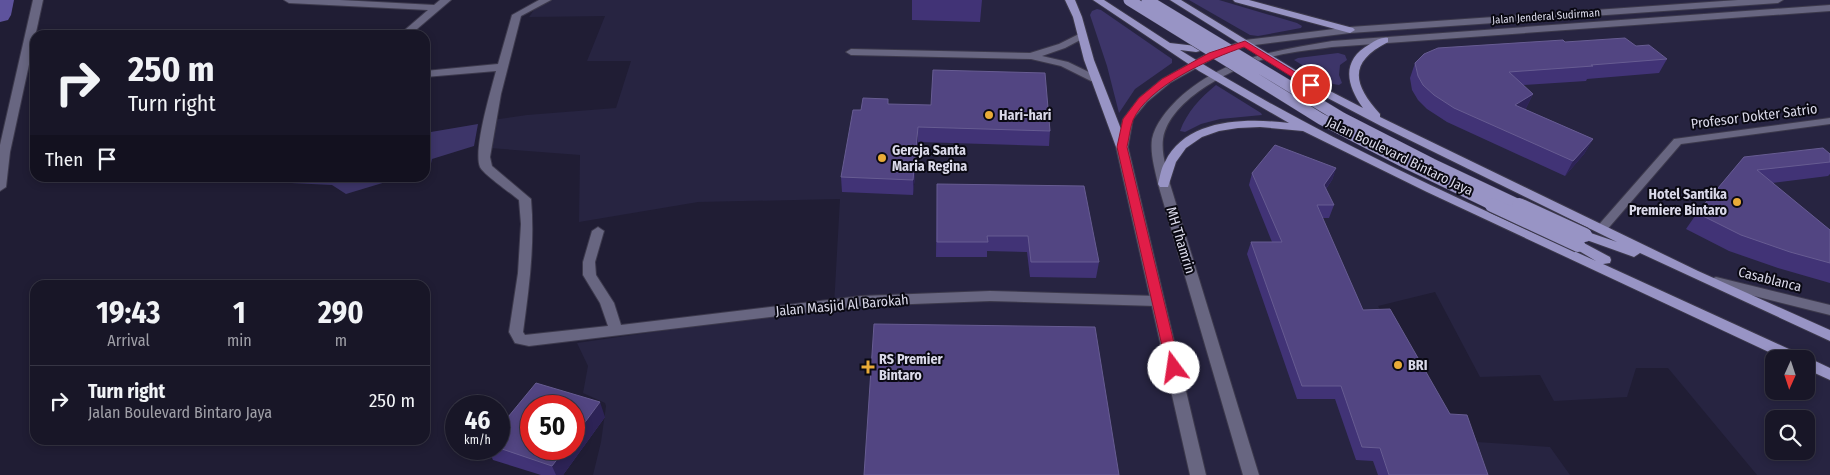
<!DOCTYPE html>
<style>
body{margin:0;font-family:"Fira Sans Condensed",sans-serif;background:#252333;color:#f1f3f6;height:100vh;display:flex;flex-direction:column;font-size:19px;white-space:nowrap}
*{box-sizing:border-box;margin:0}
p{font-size:16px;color:#9f9fa7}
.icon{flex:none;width:28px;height:28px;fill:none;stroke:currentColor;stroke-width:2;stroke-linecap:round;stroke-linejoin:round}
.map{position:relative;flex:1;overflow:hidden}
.drawer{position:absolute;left:30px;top:280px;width:400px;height:165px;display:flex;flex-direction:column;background:#181627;border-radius:15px;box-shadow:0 2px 8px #0003,0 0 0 1px #363544}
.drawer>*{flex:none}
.guide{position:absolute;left:30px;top:30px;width:400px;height:152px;border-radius:15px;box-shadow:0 2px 8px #0003,0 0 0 1px #363544;background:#181627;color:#f1f3f6;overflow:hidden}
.needle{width:32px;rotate:183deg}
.tools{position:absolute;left:1765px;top:350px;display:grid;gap:10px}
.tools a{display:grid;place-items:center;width:50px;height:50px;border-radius:10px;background:#181627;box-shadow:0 2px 8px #0003,0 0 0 1px #363544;font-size:25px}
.speed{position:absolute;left:445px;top:395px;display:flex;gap:10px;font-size:25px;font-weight:700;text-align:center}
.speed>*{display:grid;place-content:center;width:65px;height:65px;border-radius:50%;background:#181627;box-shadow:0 2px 8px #0003,0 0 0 1px #363544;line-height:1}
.speed small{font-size:12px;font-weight:400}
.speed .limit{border:8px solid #d22;background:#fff;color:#111}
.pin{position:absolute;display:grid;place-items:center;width:42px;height:42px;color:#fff;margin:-21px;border:2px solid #fff;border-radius:50%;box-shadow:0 1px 5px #0007}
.me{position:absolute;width:55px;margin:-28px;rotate:346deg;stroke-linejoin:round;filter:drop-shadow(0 0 4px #0008)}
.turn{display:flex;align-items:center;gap:18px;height:105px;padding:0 15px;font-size:22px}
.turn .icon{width:65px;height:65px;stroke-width:2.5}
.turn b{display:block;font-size:35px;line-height:42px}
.then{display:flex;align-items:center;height:48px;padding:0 15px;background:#0003;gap:10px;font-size:19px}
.eta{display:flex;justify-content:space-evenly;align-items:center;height:85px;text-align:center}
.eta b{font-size:30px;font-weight:700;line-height:35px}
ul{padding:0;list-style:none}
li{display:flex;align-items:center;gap:15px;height:70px;padding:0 15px;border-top:1px solid #363544}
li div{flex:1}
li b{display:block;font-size:19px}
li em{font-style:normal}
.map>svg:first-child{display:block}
</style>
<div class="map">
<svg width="1830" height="475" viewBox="0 0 1830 475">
<rect width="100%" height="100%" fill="#201d34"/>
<path fill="#272441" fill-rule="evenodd" d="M541 0H1830V475H1757L1668 368H1636L1627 397 1554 401 1540 375 1480 377 1435 292 1378 306 1447 417 1469 422 1477 442 1550 447 1570 475H593L601 442 606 406 605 403 583 393 588 366 577 343 834 306 840 199 698 202 579 222 580 155 490 148 492 120 527 115 616 108 631 61H587L605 16 529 17ZM1774 359H1806V391H1774ZM1774 419H1806V451H1774Z"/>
<path fill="#3d3569" d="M1189 0H1219L1297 23 1302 26 1301 28 1258 36 1250 35Z
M1097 9 1101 10 1172 59V63L1135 89 1119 113 1107 66 1090 15 1092 11Z
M1338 53 1345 55 1347 60 1340 65 1339 75 1342 83 1339 85 1333 84 1294 60 1298 58Z
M1216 85 1261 113 1262 115 1220 119 1201 124 1185 132 1180 131C1187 112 1200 98 1216 85Z
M478 124 474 146 432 159 430 168 425 169V133Z
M281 178H399L346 194 332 185 291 183Z"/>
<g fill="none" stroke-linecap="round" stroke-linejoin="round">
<path fill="#5e539d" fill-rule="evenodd" d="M0 0H14L11 15 8 20 0 22Z"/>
<defs>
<path id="street" d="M284 0H340L434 5 440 0H451L410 35H399L428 10 289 3Z
M539 0H551L521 16 501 94 490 157 492 166 531 199C535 244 529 288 523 332L525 335 608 326 600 303 583 275V262L592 231 598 227 604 231 595 262 596 275 614 303 621 325 861 296 990 291 1156 296 1161 298 1163 301 1161 304 1156 306 990 301 861 306 529 346 515 343 509 332 518 273 521 224 519 200C512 194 483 174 480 167 473 150 491 90 496 71L425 77V71L498 64 512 15Z
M1830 118V124L1681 144 1605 232 1601 233 1595 229 1674 139Z
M1716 277 1830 305V315L1711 285 1709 282 1711 279Z"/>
<path id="secondary" d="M33 0H43L10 152 6 187 0 191V145Z
M1738 0H1783L1778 3 1350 33 1247 46 1216 57 1170 83 1147 102 1133 119 1128 147 1206 475H1190L1116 147 1123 119 1139 98 1162 79 1208 53 1245 40 1350 27Z
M1830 5V11L1332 47C1313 50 1294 51 1275 56 1239 65 1170 97 1163 139 1161 154 1167 170 1170 184L1259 475H1243L1158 184C1155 169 1150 154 1152 139 1155 124 1167 110 1177 100 1222 58 1274 51 1332 41Z
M1081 33 1086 36 1084 38 1065 48 1042 56 1068 62 1099 77 1100 79 1099 81H1091L1061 66 1031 59 851 55 846 52 851 49 1030 53 1059 44Z"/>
<path id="primary" d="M1065 0H1075L1082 17 1094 60 1128 147 1126 149H1118L1116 147 1084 60 1073 17Z
M1093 0H1104L1170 43 1196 46 1216 43V47L1196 52 1180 50C1312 133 1454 197 1596 261L1574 248 1572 245 1574 242H1582L1610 257 1611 260 1610 263 1603 264 1802 355 1804 358 1811 359 1830 368V380L1806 369V359H1784L1427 192 1303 131 1260 127 1238 128 1219 131 1202 137 1186 148 1176 162 1168 187H1160L1158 184C1160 177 1161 168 1165 162 1186 118 1247 118 1289 123L1199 71Z
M1170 0H1181L1328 90 1363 108C1346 85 1341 60 1370 44 1376 40 1382 37 1388 38V42C1349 62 1352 83 1380 114V117L1698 271 1830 330V341L1640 253 1634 257 1581 238 1579 235 1581 232 1585 231 1617 242 1381 126 1320 94Z
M1233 0H1249L1353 28 1355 30 1350 33 1235 2Z"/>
</defs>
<use href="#street" stroke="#3c394c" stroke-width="2"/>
<use href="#secondary" stroke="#3c394c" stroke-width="2"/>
<use href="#primary" stroke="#3c394c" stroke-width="2"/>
<use href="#street" fill="#686681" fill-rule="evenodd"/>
<use href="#secondary" fill="#686681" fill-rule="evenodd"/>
<use href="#primary" fill="#9894c5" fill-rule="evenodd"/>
<defs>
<path id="primary-bridge-far1" d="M1129 0 1321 119 1406 163 1495 206
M1147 0 1342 118 1432 164 1521 206"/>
<path id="primary-bridge" d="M1492 205 1578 245
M1519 205 1585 235"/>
</defs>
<use href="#primary-bridge-far1" stroke="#3c394c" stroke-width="12" stroke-linecap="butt"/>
<use href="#primary-bridge" stroke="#3c394c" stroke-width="16" stroke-linecap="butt"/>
<use href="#primary-bridge-far1" stroke="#9894c5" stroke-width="11"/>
<use href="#primary-bridge" stroke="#9894c5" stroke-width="14"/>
</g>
<path fill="#413376" d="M912 0H982L980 22 912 20Z
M1565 42 1636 46 1667 59 1659 73 1587 79 1586 81 1523 85 1533 94 1526 108 1525 109 1593 139 1584 154 1565 176 1447 122 1427 109 1418 100 1412 90 1410 78 1415 63Z
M889 104 1050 131 1049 146 918 142 913 195 842 192 841 177 861 110Z
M1830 154V174L1828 176 1772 183 1830 230V283L1778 268 1729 251 1686 229 1697 213 1744 157Z
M1336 168 1332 180 1326 189 1334 205 1329 218H1322L1363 310 1450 414 1488 475H1378L1373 461 1356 460 1335 399H1297L1247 254 1251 242H1272L1249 185 1252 173Z
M937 184 1099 262 1096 278 1030 277 1027 252 987 251V257H936Z
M605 417 563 475H541L493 460 488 449H499Z"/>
<path fill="#2d2356" d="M1533 94 1526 108 1508 119 1515 105Z
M918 127V142L913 195V180Z
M1593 139 1584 154 1565 176 1573 161Z
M1336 168 1332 180 1320 197 1324 185Z
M600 402 605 417 563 475H556L552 466 565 449H574V437Z"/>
<path fill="#524582" stroke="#675c92" d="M1625 38 1636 46 1649 45 1667 59 1591 65 1593 66 1509 72 1533 94 1515 105 1593 139 1573 161 1454 108 1434 95 1423 85 1418 76 1415 63 1424 54 1438 48 1563 40 1565 42Z
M933 70 1045 73 1050 131 918 127 913 180 841 177 853 110H861L863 98 888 99V104L931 105Z
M1275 145 1336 168 1324 185 1334 205H1317L1363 310 1390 309 1450 414 1467 415 1488 475H1389L1380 448 1362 447 1341 386H1302L1251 242H1282L1252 173Z
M1823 148 1830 154V162L1757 170 1830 230V263L1790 252 1741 235 1697 213 1744 157Z
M937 184 1084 186 1099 262H1031L1028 236H987L988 242H937Z
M874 324 1095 327 1119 475H864Z
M536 383 600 402 574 437V406H531V449H565L552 466 499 448V428Z"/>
<path fill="#e11d48" stroke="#92132f" d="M1245 41 1316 85 1314 87H1308L1244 47C1211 58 1148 86 1133 120 1130 128 1129 138 1127 147L1180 368 1178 372H1169L1167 368 1117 147 1123 119 1139 98 1162 79 1209 53Z"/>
<g fill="#e9ab38" stroke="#0a0913" stroke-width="2">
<circle cx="989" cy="115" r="5"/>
<circle cx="882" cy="158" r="5"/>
<circle cx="1737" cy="202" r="5"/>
<circle cx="1398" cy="365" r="5"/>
<path d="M865.5 359.5h5v5h5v5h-5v5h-5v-5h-5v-5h5z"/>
</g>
<g text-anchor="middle" stroke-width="4" stroke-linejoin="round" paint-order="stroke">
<g font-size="11" fill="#dad9e9" stroke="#0a0913">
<text transform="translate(1546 16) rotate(-4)" y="4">Jalan Jenderal Sudirman</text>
</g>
<g font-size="14" font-weight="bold" fill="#dad9e9" stroke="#0a0913" text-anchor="start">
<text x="999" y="120">Hari-hari</text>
<text x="892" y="155">Gereja Santa<tspan x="892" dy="16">Maria Regina</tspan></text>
<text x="1727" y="199" text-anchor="end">Hotel Santika<tspan x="1727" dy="16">Premiere Bintaro</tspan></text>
<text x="879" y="364">RS Premier<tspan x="879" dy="16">Bintaro</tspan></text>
<text x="1408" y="370">BRI</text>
</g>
<g font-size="14" fill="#dad9e9" stroke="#0a0913">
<text transform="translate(1754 116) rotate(-7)" y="5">Profesor Dokter Satrio</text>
<text transform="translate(1400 156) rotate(26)" y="5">Jalan Boulevard Bintaro Jaya</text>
<text transform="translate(1181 240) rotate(73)" y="5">MH Thamrin</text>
<text transform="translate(1770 279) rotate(14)" y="5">Casablanca</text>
<text transform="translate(842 305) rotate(-5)" y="5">Jalan Masjid Al Barokah</text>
</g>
</g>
</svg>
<div class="tools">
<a><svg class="needle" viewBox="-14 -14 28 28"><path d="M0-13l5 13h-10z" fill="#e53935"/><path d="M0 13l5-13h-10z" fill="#9f9fa7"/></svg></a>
<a><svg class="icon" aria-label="search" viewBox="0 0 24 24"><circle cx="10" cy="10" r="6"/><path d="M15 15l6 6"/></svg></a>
</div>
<div class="speed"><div>46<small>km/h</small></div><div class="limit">50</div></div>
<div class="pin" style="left:1311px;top:85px;background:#d93025"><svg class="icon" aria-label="arrive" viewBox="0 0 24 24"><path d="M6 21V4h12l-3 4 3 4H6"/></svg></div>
<svg class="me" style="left:1174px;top:368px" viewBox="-20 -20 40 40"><circle r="19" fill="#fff"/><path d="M0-13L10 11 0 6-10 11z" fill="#e11d48"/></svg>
<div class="guide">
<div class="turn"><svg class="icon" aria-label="right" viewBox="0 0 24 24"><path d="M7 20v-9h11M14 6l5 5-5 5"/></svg><div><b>250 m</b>Turn right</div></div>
<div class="then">Then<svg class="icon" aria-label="arrive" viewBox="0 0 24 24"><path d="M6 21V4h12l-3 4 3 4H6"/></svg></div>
</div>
<section class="drawer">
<div class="eta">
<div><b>19:43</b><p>Arrival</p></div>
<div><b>1</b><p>min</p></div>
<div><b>290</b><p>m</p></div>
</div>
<ul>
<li><svg class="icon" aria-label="right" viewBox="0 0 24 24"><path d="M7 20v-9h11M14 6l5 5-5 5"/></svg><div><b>Turn right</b><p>Jalan Boulevard Bintaro Jaya</p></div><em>250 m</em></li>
</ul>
</section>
</div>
